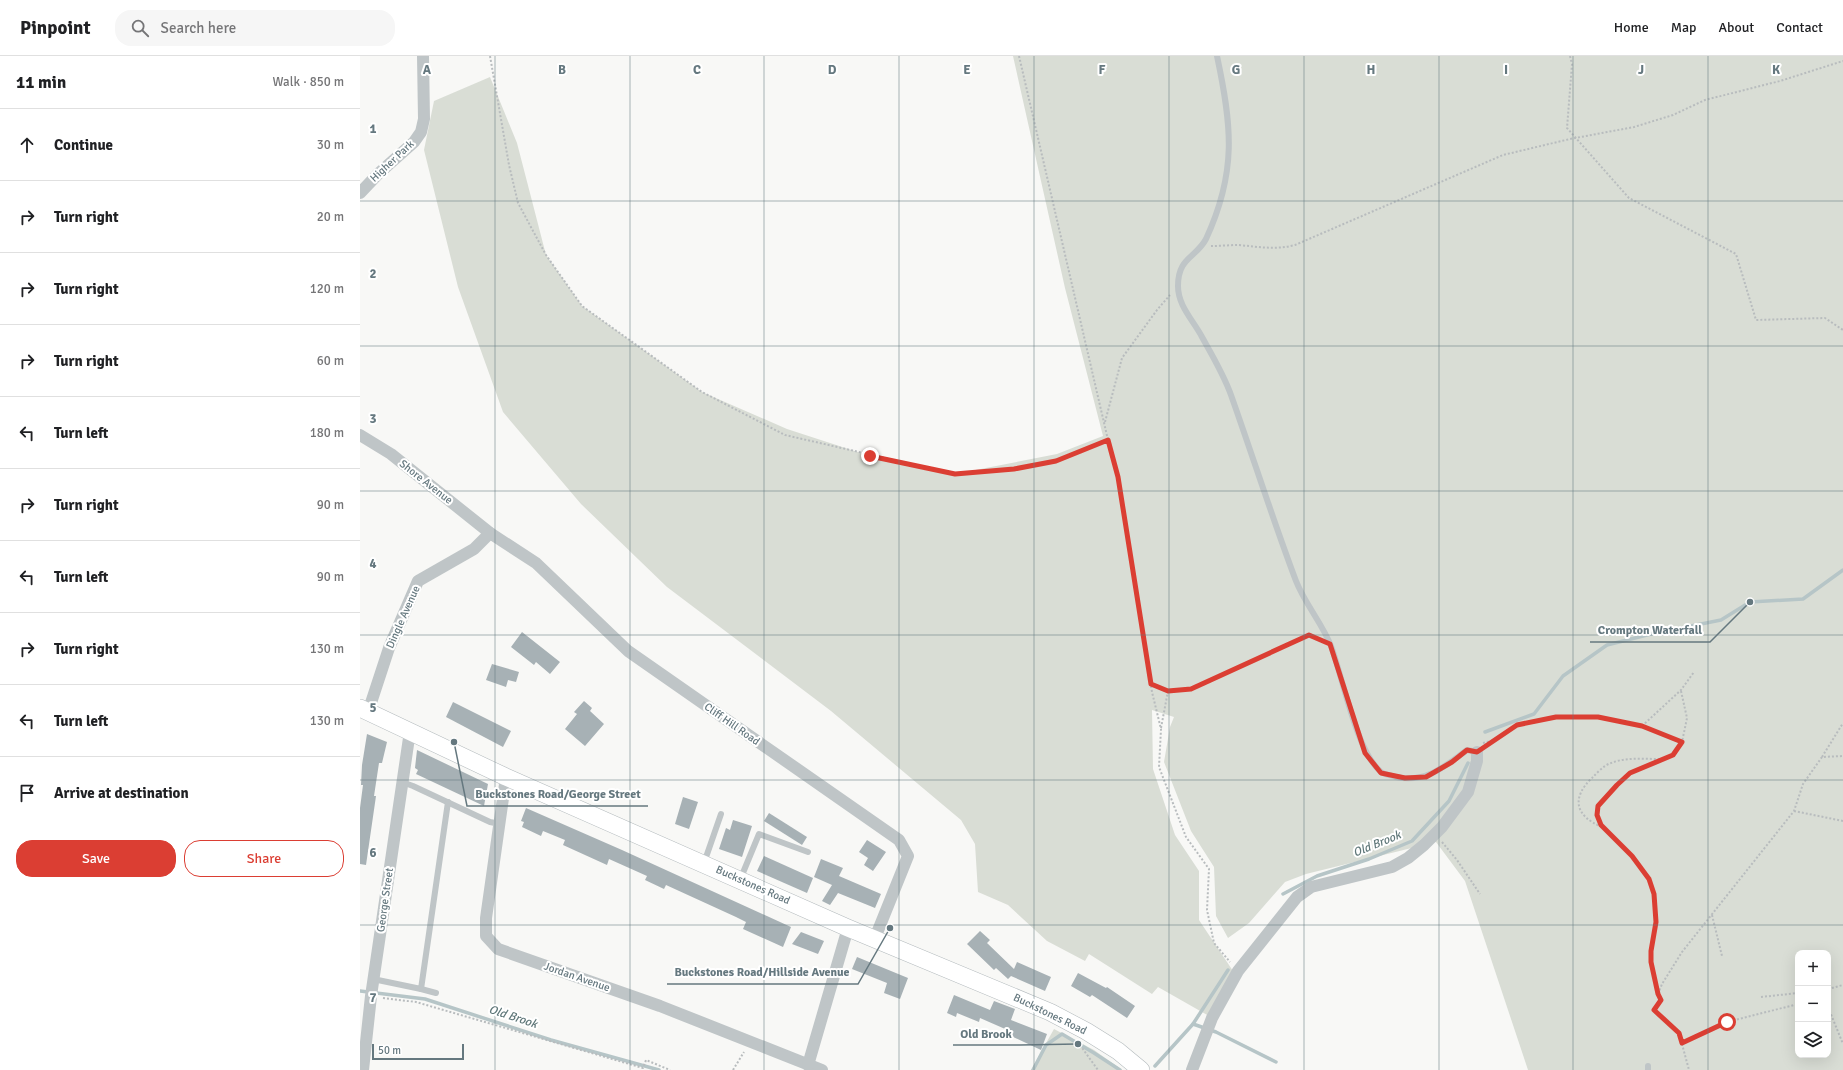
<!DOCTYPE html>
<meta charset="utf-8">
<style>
:root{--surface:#fff;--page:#f6f6f6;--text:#202124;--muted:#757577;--line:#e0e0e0;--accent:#db3e33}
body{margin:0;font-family:Signika,sans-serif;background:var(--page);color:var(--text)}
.controls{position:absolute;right:12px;bottom:12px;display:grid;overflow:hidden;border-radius:8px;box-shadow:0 4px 16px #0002}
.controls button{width:36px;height:36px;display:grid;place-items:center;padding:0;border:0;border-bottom:1px solid var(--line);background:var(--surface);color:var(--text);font:20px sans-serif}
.scale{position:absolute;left:12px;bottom:10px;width:92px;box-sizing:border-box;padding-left:4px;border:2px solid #65787f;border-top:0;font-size:11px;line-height:14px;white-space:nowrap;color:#65787f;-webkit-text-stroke:3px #fff;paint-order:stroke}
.stop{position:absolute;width:12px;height:12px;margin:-9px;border:3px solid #db3e33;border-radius:50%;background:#fff}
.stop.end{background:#db3e33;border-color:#fff;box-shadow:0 1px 4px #0008}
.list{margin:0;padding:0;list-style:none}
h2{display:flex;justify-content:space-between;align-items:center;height:52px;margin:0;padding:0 16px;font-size:17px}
h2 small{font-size:13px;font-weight:400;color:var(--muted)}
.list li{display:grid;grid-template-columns:26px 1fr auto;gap:12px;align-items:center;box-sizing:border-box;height:72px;padding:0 16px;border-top:1px solid var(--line)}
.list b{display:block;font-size:15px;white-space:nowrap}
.list em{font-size:13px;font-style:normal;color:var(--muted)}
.actions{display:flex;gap:8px;padding:12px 16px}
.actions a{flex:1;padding:9px 0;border:1px solid var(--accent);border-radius:16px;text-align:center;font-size:14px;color:var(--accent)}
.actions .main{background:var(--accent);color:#fff}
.icon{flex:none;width:22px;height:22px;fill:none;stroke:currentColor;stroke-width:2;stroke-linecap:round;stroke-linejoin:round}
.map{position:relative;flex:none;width:1483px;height:1014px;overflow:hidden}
header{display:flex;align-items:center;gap:24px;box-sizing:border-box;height:56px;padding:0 20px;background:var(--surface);border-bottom:1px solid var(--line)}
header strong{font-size:19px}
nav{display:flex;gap:22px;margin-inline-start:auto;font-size:14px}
.search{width:280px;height:36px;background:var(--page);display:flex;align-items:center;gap:10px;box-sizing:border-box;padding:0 14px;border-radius:16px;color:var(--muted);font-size:15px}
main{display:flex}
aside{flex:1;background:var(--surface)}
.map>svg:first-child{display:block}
</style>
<header>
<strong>Pinpoint</strong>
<div class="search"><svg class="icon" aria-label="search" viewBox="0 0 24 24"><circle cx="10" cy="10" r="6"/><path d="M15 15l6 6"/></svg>Search here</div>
<nav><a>Home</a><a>Map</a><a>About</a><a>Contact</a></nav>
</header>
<main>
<aside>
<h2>11 min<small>Walk · 850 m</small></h2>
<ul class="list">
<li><svg class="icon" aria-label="ahead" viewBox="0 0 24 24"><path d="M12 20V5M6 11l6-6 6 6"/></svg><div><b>Continue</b></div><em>30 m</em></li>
<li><svg class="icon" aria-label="right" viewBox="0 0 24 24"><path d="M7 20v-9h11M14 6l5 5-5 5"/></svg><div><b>Turn right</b></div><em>20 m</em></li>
<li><svg class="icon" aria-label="right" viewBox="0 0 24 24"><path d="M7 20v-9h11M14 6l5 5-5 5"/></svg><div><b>Turn right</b></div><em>120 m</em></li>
<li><svg class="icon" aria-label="right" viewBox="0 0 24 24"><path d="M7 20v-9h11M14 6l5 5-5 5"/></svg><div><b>Turn right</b></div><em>60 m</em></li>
<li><svg class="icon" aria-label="left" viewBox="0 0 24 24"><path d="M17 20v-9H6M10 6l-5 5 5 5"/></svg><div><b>Turn left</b></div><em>180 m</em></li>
<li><svg class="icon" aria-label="right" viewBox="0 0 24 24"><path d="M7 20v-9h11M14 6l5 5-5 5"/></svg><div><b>Turn right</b></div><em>90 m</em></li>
<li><svg class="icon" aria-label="left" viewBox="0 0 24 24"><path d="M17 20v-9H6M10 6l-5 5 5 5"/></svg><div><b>Turn left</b></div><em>90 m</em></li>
<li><svg class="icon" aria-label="right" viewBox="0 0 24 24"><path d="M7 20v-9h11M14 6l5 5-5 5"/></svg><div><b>Turn right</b></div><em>130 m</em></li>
<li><svg class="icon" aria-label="left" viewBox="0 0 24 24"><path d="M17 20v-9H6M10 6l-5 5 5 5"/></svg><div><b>Turn left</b></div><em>130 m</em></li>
<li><svg class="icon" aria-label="arrive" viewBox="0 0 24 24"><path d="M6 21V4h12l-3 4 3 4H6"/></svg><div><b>Arrive at destination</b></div></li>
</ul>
<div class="actions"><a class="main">Save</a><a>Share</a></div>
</aside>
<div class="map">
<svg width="1483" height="1014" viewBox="0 0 1483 1014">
<rect width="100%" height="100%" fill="#f8f8f6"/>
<g fill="#d9ddd5" fill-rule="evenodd">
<path d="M 653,0 L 1483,0 L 1483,1014 L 1168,1014 L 1105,825 L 1076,786 L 946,818 L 925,826 L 889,867 L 868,882 L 856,860 L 854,811 L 831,775 L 804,706 L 810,671 L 814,661 L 792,654 L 793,713 L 815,779 L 839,815 L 839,864 L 873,915 L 849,960 L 798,931 L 792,938 L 729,898 L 725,905 L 687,885 L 648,849 L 618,836 L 615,788 L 601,764 L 471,655 L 307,531 L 221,448 L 143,356 L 98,231 L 64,94 L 74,45 L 130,21 L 157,87 L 186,199 L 222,250 L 342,336 L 427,373 L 510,400 L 595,418 L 697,398 L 743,380 L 705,232 ZM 1438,897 L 1468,897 L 1468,999 L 1438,999 Z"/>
<polygon points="694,973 734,994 762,1014 671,1014"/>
</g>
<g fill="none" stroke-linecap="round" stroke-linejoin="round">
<g stroke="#b6c5c7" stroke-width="3.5">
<polyline points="1125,676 1174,658 1203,620 1247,589 1291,578 1361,564 1390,546 1443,543 1483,514"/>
<polyline points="923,838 957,820 1009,803 1052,785 1089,745 1108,707"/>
<polyline points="0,935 65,943 191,984 299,1014"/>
<polyline points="833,968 856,976 916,1006"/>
<polyline points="795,1010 833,968 868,914"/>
<polyline points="673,1014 686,989 702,978 734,997 760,1014"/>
</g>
</g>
<g fill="#a7b1b5">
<polygon points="162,576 200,606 190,618 176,606 174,609 151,591"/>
<polygon points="132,608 159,616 156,626 148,624 146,631 126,624"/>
<polygon points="224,645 232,652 230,655 244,668 225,690 205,673 217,658 214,656"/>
<polygon points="93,646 151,675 143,691 86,661"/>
<polygon points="7,678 27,686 22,707 19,707 14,740 16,740 6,809 0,808 0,752 3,729 1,729 2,709"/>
<polygon points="57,694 128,728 124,750 56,718 58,714 55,712"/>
<polygon points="323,741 338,746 329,773 315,768"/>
<polygon points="166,752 262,794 431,871 423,891 383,873 386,866 376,861 306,829 304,833 285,824 287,820 249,803 247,809 203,789 205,784 183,775 181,780 162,771 164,766 161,765"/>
<polygon points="409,757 447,781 442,789 404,765"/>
<polygon points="373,764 392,770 382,801 359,793 366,772 370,774"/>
<polygon points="507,784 526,796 513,815 504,809 508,802 499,796"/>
<polygon points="404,800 453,822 447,837 397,815"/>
<polygon points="461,803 483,812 479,820 521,838 515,852 478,837 470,849 462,845 472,829 454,821"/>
<polygon points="620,875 630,884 627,887 654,913 657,906 691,921 685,935 651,920 648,923 636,912 634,914 607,888"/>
<polygon points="441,876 464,885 458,898 432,888"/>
<polygon points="497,901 548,922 540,943 524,937 527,927 492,913"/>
<polygon points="718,917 746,932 747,931 775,950 767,962 732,939 730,941 711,930"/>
<polygon points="594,939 630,954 634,945 655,953 651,964 687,978 681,994 651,980 652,976 620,962 619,966 597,957 596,961 587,957"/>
</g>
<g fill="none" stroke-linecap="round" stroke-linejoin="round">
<defs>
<polyline id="secondary" points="0,652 146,721 488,872 690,956 726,975 758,995 781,1014"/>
</defs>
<use href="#secondary" stroke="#b2b9bc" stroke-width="18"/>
<g stroke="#b8bcbe" stroke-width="2" stroke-dasharray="2 2" stroke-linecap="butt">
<polyline points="130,0 149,109 158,147 186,199 222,250 342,336 425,379 595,418 654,413 696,405 748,384"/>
<polyline points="659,0 748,384 758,421 792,636 801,673 799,711 826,781 849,813 847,854 854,887 870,906"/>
<polyline points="1210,0 1212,8 1207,72 1269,142 1376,198 1396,264 1465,262 1483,274"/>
<path d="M 851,190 C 860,190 870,189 879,189 C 899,191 916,194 935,189 L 1143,99 L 1210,83 L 1274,71 L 1313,59 L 1345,44 L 1420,25 L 1483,5"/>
<polyline points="745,366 762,302 797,254 810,239"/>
<polyline points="791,628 808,635"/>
<polyline points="1321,635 1327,662 1322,686"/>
<polyline points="1282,670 1321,634 1334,616"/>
<polyline points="801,672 808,635 831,633 949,579 957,582"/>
<polyline points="1123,687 1134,684"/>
<polyline points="1126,689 1157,669 1196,661 1238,661 1282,670 1322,686 1313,699 1270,717 1257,729 1239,750 1237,759 1241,769 1272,800 1289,823 1294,838 1296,866 1291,895 1291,906 1298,938 1301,944 1294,954 1319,977 1329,1014"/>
<polyline points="1462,701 1483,667"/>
<polyline points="1434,755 1483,765"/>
<path d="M 1242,771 C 1215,760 1211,742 1232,722 C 1237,717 1244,709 1251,707 C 1266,701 1284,703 1300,703"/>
<polyline points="1082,786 1097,804 1120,838"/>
<polyline points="1352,859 1362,900"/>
<polyline points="1468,933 1483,929"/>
<polyline points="1298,938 1302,928 1322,896 1434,755 1443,728 1462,701 1483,700"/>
<polyline points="1401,941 1438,937"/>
<polyline points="23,942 56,946 283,1012 286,1004 310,1014"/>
<polyline points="1468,951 1483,988"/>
<polyline points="1322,987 1367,966 1438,948"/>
<polyline points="720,989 738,1014"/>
<polyline points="373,1014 384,996"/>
</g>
<g stroke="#bfc5c7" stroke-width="6">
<path d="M 857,0 C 872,70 877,116 846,183 C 836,202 818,201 818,230 C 818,250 833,264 842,281 C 852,299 864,319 871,339 C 893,401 913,464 936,525 C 945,548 962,567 971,590 C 983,622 996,694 1020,715 C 1024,719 1031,719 1036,721 C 1066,727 1084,711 1107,694 L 1117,696"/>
<polyline points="42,726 53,730 130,766 140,768"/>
<polyline points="344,807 361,758"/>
<polyline points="380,824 399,778 448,796"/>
<polyline points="13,923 61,933 88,746"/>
<polyline points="61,933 76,937"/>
<polyline points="1288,1014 1288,1010"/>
</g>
<g stroke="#bfc5c7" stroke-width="12">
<polyline points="0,137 18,118 54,86 61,76 64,63 63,0"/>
<polyline points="0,379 31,398 130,477 176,507 268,595 539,784 548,800 515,882"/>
<polyline points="8,656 29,592 58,525 114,493 130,477"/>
<polyline points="146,721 126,862 126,880 138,893 300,950 462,1014"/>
<polyline points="448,1009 488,872"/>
<polyline points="3,1014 11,940 50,675"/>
<polyline points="832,1014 852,962 878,915 937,841 951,831 1032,811 1048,802 1064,789 1082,771 1108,736 1117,705 1117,696"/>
</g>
<use href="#secondary" stroke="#fff" stroke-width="17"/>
</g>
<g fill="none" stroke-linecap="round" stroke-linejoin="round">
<polyline stroke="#db3e33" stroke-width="5" points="510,400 595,418 654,413 696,405 748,384 758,421 791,628 808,635 831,633 949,579 970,588 1005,697 1021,717 1045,722 1066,721 1092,706 1107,694 1117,696 1157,669 1196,661 1238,661 1282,670 1322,686 1313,699 1270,717 1257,729 1238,750 1237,759 1241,769 1272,800 1289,823 1294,838 1296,866 1291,895 1291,906 1298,938 1301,944 1294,954 1319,977 1322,987 1367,966"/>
</g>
<path fill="none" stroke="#65787f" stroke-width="1" stroke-opacity="0.55" d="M 135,0 L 135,1014M 270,0 L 270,1014M 404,0 L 404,1014M 539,0 L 539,1014M 674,0 L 674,1014M 809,0 L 809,1014M 944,0 L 944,1014M 1079,0 L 1079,1014M 1213,0 L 1213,1014M 1348,0 L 1348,1014M 0,145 L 1483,145M 0,290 L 1483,290M 0,435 L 1483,435M 0,579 L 1483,579M 0,724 L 1483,724M 0,869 L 1483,869"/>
<g text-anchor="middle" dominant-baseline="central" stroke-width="4" stroke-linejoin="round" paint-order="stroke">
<g font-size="11" fill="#65787f" stroke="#fff">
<text transform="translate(32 105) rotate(-43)">Higher Park</text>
<text transform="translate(66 426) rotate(38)">Shore Avenue</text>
<text transform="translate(43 561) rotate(-66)">Dingle Avenue</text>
<text transform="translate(372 668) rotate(35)">Cliff Hill Road</text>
<text transform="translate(393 829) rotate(24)">Buckstones Road</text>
<text transform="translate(25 844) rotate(-82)">George Street</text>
<text transform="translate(217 921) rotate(19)">Jordan Avenue</text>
<text transform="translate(690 958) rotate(26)">Buckstones Road</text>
</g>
<g font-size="12" font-style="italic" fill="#5f7779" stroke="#fff">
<text transform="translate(1017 788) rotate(-22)">Old Brook</text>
<text transform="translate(153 961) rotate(18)">Old Brook</text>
</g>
</g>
<g font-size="13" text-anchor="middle" font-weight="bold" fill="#65787f" stroke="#fff" stroke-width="4" stroke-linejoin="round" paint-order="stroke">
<text x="67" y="18">A</text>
<text x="202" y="18">B</text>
<text x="337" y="18">C</text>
<text x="472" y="18">D</text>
<text x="607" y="18">E</text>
<text x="742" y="18">F</text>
<text x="876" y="18">G</text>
<text x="1011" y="18">H</text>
<text x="1146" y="18">I</text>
<text x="1281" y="18">J</text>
<text x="1416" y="18">K</text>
<text x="13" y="77">1</text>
<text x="13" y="222">2</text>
<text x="13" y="367">3</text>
<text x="13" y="512">4</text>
<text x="13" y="656">5</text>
<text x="13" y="801">6</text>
<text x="13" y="946">7</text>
</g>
<path fill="none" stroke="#65787f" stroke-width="1.5" d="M1390 546L1350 586H1230M94 686L107 750H288M530 872L498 928H307M718 988L660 989H593"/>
<g fill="#65787f" stroke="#fff" stroke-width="1.5">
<circle cx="1390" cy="546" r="4"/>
<circle cx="94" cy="686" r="4"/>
<circle cx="530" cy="872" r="4"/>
<circle cx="718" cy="988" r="4"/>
</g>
<g font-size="12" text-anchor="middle" font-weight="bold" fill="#65787f" stroke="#fff" stroke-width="4" stroke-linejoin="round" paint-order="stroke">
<text x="1290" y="578">Crompton Waterfall</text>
<text x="198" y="742">Buckstones Road/George Street</text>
<text x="402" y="920">Buckstones Road/Hillside Avenue</text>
<text x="626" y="982">Old Brook</text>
</g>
</svg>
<div class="controls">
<button>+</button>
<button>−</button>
<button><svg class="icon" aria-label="layers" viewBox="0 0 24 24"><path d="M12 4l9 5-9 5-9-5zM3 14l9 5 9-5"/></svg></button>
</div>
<div class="scale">50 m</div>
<div class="stop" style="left:1367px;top:966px"></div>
<div class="stop end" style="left:510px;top:400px"></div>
</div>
</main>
